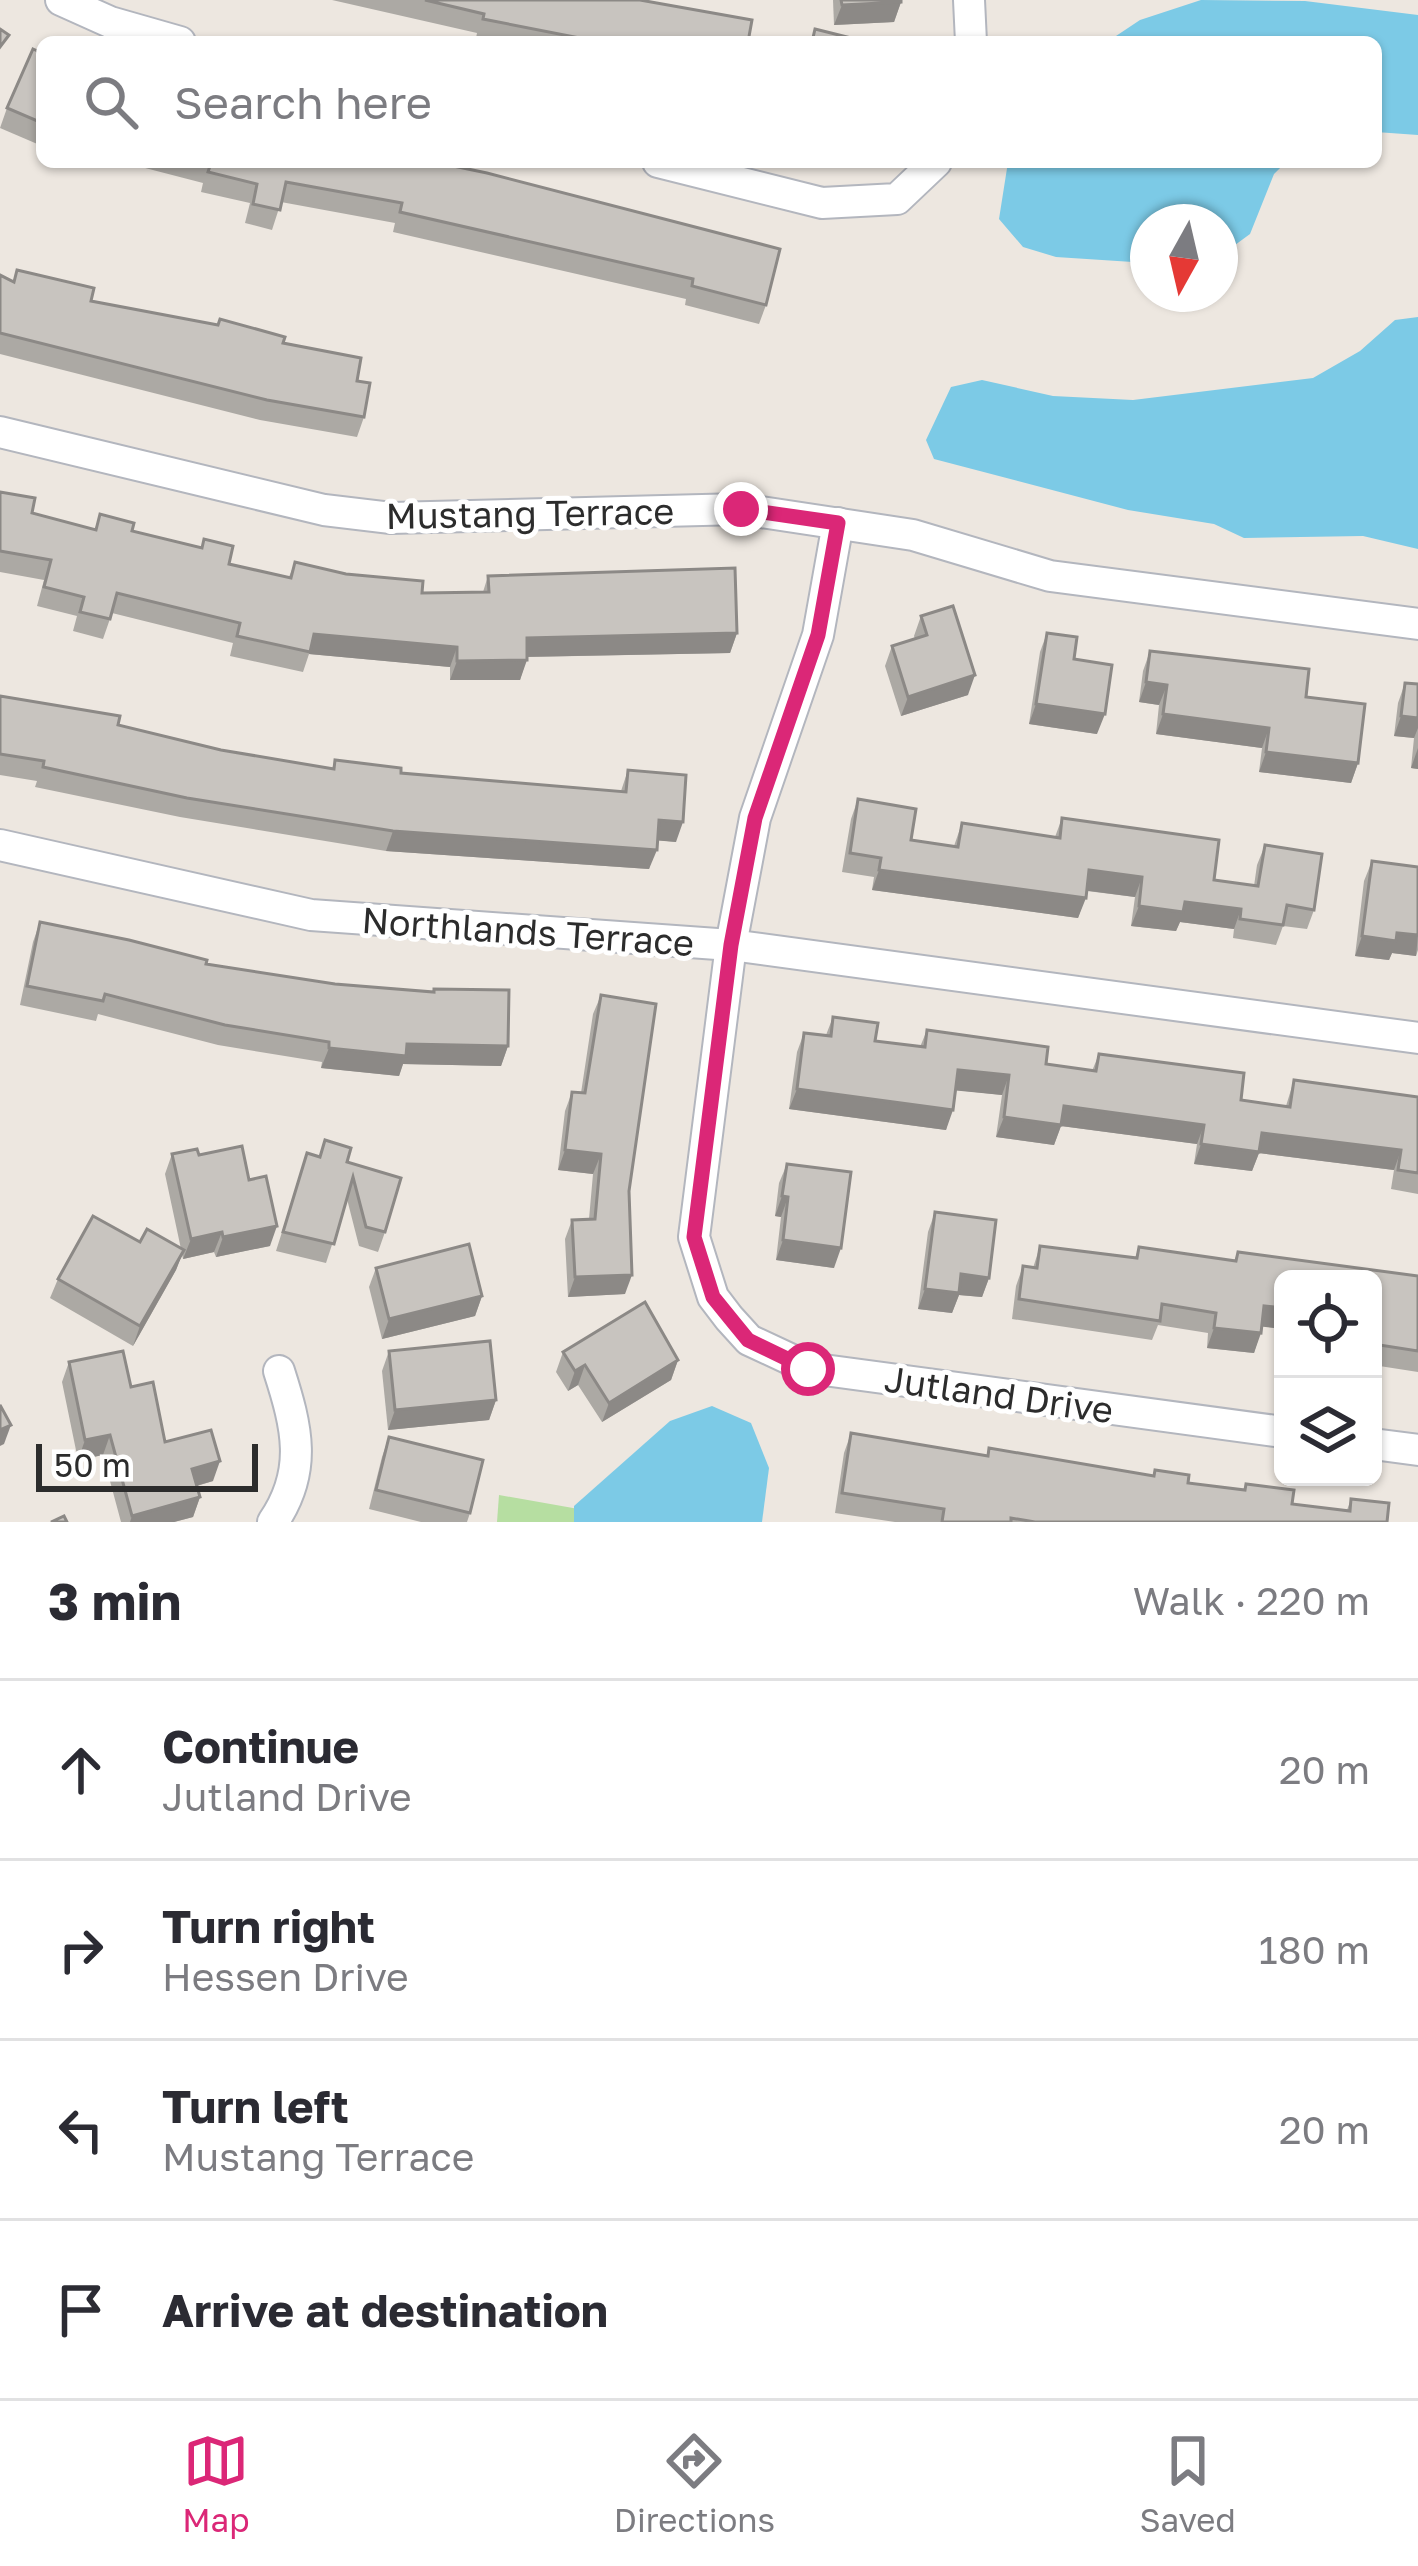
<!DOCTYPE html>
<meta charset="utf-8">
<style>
:root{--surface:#fff;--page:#f7f7f7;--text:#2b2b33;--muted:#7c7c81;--line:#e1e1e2;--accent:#db2777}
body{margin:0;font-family:"Golos Text",sans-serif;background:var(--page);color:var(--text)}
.controls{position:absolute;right:36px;bottom:36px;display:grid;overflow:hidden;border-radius:18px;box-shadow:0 3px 9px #0004}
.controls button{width:108px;height:108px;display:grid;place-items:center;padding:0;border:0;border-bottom:3px solid var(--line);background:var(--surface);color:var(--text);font:60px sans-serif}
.compass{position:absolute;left:1130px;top:204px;width:108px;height:108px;border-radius:50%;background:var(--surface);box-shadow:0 3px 9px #0004;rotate:188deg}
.scale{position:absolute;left:36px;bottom:30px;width:222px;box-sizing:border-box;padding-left:12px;border:6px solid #2c2c2c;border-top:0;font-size:33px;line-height:42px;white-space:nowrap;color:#2c2c2c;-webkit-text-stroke:9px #fff;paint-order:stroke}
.stop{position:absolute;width:36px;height:36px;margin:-27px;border:9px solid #db2777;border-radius:50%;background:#fff}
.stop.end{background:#db2777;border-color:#fff;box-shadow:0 3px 12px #0008}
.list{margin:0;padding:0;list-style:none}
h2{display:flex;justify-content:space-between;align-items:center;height:156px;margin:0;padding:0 48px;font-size:51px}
h2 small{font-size:39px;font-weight:400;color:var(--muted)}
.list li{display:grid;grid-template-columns:78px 1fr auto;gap:36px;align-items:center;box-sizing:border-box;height:180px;padding:0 48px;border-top:3px solid var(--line)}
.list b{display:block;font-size:45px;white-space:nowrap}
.list p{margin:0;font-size:39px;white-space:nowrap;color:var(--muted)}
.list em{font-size:39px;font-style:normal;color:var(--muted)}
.icon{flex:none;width:66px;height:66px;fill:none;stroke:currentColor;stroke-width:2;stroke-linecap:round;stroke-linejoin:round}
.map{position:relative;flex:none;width:1418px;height:1522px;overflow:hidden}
.search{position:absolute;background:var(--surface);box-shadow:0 3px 9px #0004;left:36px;right:36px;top:36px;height:132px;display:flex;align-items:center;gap:30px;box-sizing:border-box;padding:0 42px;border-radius:18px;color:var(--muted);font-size:45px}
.sheet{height:876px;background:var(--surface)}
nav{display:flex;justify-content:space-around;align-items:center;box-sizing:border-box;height:168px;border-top:3px solid var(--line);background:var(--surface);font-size:33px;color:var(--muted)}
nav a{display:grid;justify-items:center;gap:6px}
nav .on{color:var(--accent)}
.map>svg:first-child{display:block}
</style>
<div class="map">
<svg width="1418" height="1522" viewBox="0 0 1418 1522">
<rect width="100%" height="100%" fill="#ede7e0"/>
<polygon fill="#b6dea1" points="499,1495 652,1522 497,1522"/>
<g fill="#7ccae6">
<polygon points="1201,0 1305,1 1418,15 1418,135 1376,132 1376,42 1107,42 1140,20"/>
<polygon points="1008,162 1286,162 1274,174 1250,234 1220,256 1220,222 1148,222 1148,263 1056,257 1023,247 999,219"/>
<polygon points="1418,317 1418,549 1363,536 1244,538 1214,524 1128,510 934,459 926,440 951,387 982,380 1053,396 1133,400 1313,378 1360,351 1395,320"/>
<polygon points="712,1406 751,1423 769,1468 762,1522 574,1522 574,1506 670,1421"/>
</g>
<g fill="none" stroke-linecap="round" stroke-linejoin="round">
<defs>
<g id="minor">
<polyline points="61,0 110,22 180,42"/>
<polyline points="969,0 971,42"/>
<polyline points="658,162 822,203 897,199 936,162"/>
<polyline points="0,432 324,510 391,518 741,509 913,535 1050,576 1418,624"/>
<polyline points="838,523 818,635 755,818 731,945 694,1237 713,1297 729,1318 749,1340 809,1368 1283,1432"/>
<polyline points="0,845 311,915 731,945 1418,1038"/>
<polyline points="1373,1444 1418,1450"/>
<path d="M 273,1522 C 308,1471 297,1427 279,1371"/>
</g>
</defs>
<use href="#minor" stroke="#b3b6be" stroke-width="34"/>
<use href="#minor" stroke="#fff" stroke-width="30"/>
</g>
<g fill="#aca9a4">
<polygon points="332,0 640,0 748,42 494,42 476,38 477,33"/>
<polygon points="833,0 901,0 901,2 894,22 834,25"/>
<polygon points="42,53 42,146 0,128 7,108"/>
<polygon points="122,162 434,162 766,305 759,324 685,305 686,299 393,232 395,223 281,202 272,230 245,223 250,203 201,192 203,183"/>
<polygon points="17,270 91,301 283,343 357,381 364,417 357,437 260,420 0,354 0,275 13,282"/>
<polygon points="0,492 32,513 95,529 100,514 132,531 229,564 289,577 295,562 422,593 483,592 488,576 737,633 730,653 527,657 520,680 450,680 450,667 309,654 303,672 230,656 233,643 112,613 103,639 73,631 77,616 37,606 44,580 0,572"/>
<polygon points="921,616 968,695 901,716 885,666 892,646 915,639 914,636"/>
<polygon points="1047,633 1074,659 1097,734 1029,724 1040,652"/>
<polygon points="1150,651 1306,697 1358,763 1351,783 1259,772 1262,748 1156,734 1159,705 1139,702 1143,671"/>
<polygon points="1405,683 1418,684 1418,769 1411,768 1414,738 1394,736 1398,703"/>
<polygon points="0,696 221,750 332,769 335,760 401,773 621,791 628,770 676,842 657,840 649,869 386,851 180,817 35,787 37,781 0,775"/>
<polygon points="858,799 911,840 954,846 962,823 1055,837 1062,818 1214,880 1254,886 1257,865 1265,845 1314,910 1307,929 1283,926 1276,945 1233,938 1234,929 1180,922 1176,931 1131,926 1135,897 1087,891 1078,918 872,890 874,877 842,872 851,819"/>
<polygon points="1372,861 1418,867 1418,950 1416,956 1392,953 1389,960 1355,956 1364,881"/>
<polygon points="40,922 206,964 335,984 433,992 434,989 508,1046 501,1066 403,1064 399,1076 321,1068 322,1062 218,1045 98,1014 96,1021 20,1005 33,942"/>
<polygon points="601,995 629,1191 625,1294 568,1297 565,1239 572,1220 589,1219 593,1174 558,1170 565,1111 572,1092 581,1093 593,1014"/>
<polygon points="833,1017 875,1041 920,1047 927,1030 1046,1064 1092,1071 1099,1054 1241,1100 1286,1106 1294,1080 1418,1097 1418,1194 1391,1189 1394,1170 1259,1153 1252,1171 1194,1164 1197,1144 1061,1126 1054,1145 996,1137 1002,1095 956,1090 946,1130 789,1109 797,1052 804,1033 826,1035"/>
<polygon points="307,1153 347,1162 385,1232 378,1252 359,1246 347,1199 326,1263 276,1251"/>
<polygon points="172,1154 199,1155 249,1180 270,1246 216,1257 214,1252 183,1259 182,1254 176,1270 133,1346 50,1298 58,1279 140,1242 181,1249 165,1174"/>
<polygon points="787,1164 834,1268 776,1260 781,1217 775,1216 779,1183"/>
<polygon points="935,1212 989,1278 982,1297 959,1295 952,1313 918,1309 928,1232"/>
<polygon points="1040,1246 1135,1258 1139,1247 1234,1261 1238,1252 1418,1276 1418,1372 1373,1365 1373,1279 1283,1329 1262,1326 1254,1353 1207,1348 1208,1333 1158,1325 1152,1340 1012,1319 1016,1286 1023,1266 1033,1268"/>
<polygon points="376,1268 482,1296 475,1316 382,1339 369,1287"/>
<polygon points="389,1351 496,1400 489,1420 388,1430 382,1371"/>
<polygon points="563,1352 678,1360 671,1380 602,1422 578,1385 568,1391 556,1372"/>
<polygon points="69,1362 131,1387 165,1442 213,1481 197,1486 200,1497 193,1517 174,1522 121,1522 103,1455 78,1460 62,1382"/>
<polygon points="851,1433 987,1456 989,1448 1153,1476 1155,1470 1188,1483 1244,1490 1246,1484 1292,1504 1347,1510 1351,1499 1387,1522 895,1522 835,1513 844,1453"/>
<polygon points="389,1437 470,1513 467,1522 421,1522 369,1509 382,1457"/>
</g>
<g fill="#8c8986">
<polygon points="901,2 894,22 834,25 842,5"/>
<polygon points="737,633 730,653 519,657 527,638"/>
<polygon points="314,634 457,647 450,667 309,654"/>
<polygon points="527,660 520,680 450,680 457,661"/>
<polygon points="975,675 968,695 901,716 908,697"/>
<polygon points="1146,682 1167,685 1159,705 1139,702"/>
<polygon points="1036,704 1105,714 1097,734 1029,724"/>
<polygon points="1163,714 1269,728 1262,748 1156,734"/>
<polygon points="1401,716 1418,718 1418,728 1414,738 1394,736"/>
<polygon points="1418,748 1418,769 1411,768"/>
<polygon points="1266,752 1358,763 1351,783 1259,772"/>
<polygon points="659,820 683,822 676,842 652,840"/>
<polygon points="393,831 657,850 649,869 386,851"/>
<polygon points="879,870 1086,898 1078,918 872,890"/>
<polygon points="1089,870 1142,877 1135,897 1082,890"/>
<polygon points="1185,902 1241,909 1234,929 1180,922 1176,931 1131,926 1139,906"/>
<polygon points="1397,933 1418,935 1416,956 1392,953 1389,960 1355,956 1362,936"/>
<polygon points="407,1044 508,1046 501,1066 403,1064 399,1076 321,1068 329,1048"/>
<polygon points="958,1070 1009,1075 1002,1095 951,1090"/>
<polygon points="797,1089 953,1110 946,1130 789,1109"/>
<polygon points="1064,1106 1204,1125 1197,1144 1061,1126 1054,1145 996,1137 1004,1117"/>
<polygon points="1262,1133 1401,1150 1394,1170 1259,1153 1252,1171 1194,1164 1201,1144"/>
<polygon points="565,1150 601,1154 593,1174 558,1170"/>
<polygon points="782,1196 788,1197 781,1217 775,1216"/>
<polygon points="277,1226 270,1246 216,1257 223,1237"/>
<polygon points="222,1232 214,1252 183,1259 191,1239"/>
<polygon points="783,1240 841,1248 834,1268 776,1260"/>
<polygon points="184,1250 176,1270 133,1346 140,1326"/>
<polygon points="961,1274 989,1278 982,1297 959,1295 952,1313 918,1309 925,1289"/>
<polygon points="632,1275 625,1294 568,1297 575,1277"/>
<polygon points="482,1296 475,1316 382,1339 389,1319"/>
<polygon points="1264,1306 1283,1308 1283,1329 1257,1326"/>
<polygon points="1214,1328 1261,1333 1254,1353 1207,1348"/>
<polygon points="678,1360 671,1380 602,1422 609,1403"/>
<polygon points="585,1365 578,1385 568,1391 575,1371"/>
<polygon points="496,1400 489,1420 388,1430 395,1410"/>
<polygon points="11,1425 4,1444 0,1446 0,1430"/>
<polygon points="110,1435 103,1455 78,1460 85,1440"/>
<polygon points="220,1461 213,1481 185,1489 192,1469"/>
<polygon points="200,1497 193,1517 174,1522 130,1522 132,1516"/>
</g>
<g fill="#c8c4bf" stroke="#8c8986" stroke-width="3">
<polygon points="425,0 640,0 752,20 748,42 600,42 483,19 484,14"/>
<polygon points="841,0 901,0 901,2 842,5"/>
<polygon points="0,29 9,35 0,47"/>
<polygon points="815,29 867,42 812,42"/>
<polygon points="33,49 42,53 42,123 7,108"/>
<polygon points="205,162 434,162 487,173 780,249 766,305 692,286 693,279 400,212 402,203 286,182 280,210 253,204 257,184 208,172 211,163"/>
<polygon points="17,270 94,288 91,301 218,325 220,319 285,337 283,343 361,358 357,381 370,383 364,417 267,400 0,333 0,275 14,282"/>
<polygon points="0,492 35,498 32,513 96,530 100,514 134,523 132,531 202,548 204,539 233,546 229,564 291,578 295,562 346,574 423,581 422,593 489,592 488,576 735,568 737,633 527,638 527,660 457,661 457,647 314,634 310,652 237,636 240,623 117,593 110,619 80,612 84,597 44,587 51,560 0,551"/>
<polygon points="953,606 975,675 908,697 892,646 927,635 921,616"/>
<polygon points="1047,633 1077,637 1074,659 1112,665 1105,714 1036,704"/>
<polygon points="1150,651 1309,669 1306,697 1365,704 1358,763 1266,752 1269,728 1163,714 1167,685 1146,682"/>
<polygon points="1405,683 1418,684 1418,718 1401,716"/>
<polygon points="0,696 120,716 118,725 221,750 334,769 335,760 401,768 401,773 626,792 628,770 686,775 683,822 659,820 657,850 393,831 187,798 43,767 44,761 0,754"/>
<polygon points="858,799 916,809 911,840 958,847 962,823 1060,838 1062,818 1219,840 1214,880 1258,886 1265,845 1322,854 1314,910 1287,905 1283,925 1240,919 1241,909 1185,902 1183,912 1139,906 1142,877 1089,870 1086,898 879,870 881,858 850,853"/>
<polygon points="1372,861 1418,867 1418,935 1397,933 1396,941 1362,936"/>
<polygon points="40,922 129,940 207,960 206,964 335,984 434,992 434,989 509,990 508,1046 407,1044 406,1056 329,1048 329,1042 225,1025 105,994 103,1001 27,986"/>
<polygon points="601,995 656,1004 629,1191 632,1275 575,1277 572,1220 595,1219 601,1154 565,1150 572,1092 585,1093"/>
<polygon points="833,1017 878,1023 875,1041 925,1047 927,1030 1048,1047 1046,1064 1096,1071 1099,1054 1244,1073 1241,1100 1290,1107 1294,1080 1418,1097 1418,1173 1398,1170 1401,1150 1262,1133 1259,1152 1201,1144 1204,1125 1064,1106 1061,1125 1004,1117 1009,1075 958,1070 953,1110 797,1089 804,1033 831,1036"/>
<polygon points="325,1140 351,1148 347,1162 401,1178 385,1232 366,1227 353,1177 334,1244 283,1232 307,1153 320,1157"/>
<polygon points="242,1146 249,1180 266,1176 277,1226 223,1237 222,1232 191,1239 172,1154 197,1149 199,1155"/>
<polygon points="787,1164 851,1172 841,1248 783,1240 788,1197 782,1196"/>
<polygon points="935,1212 996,1220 989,1278 961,1274 959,1293 925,1289"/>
<polygon points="93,1216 140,1242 147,1229 184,1250 140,1326 58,1279"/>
<polygon points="469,1244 482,1296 389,1319 376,1268"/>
<polygon points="1040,1246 1137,1258 1139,1247 1236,1261 1238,1252 1418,1276 1418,1351 1373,1344 1373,1279 1283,1279 1283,1308 1264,1306 1261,1333 1214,1328 1216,1313 1162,1304 1160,1321 1019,1299 1023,1266 1037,1268"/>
<polygon points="645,1302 678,1360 609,1403 585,1365 575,1371 563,1352"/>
<polygon points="490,1341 496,1400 395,1410 389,1351"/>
<polygon points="123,1351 131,1387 153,1382 165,1442 211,1430 220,1461 192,1469 200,1497 132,1516 110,1435 85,1440 69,1362"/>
<polygon points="0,1405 11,1425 0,1430"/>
<polygon points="851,1433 988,1456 989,1448 1154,1476 1155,1470 1189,1475 1188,1483 1245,1490 1246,1484 1294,1490 1292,1504 1350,1511 1351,1499 1389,1503 1387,1522 1035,1522 1011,1518 1011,1522 942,1522 944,1509 842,1493"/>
<polygon points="389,1437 483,1460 470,1513 376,1490"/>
<polygon points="64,1516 67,1522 51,1522"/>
</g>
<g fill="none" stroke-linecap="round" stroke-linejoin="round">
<polyline stroke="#db2777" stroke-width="15" points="741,509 838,523 818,635 755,818 731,945 694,1237 713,1297 730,1318 748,1340 808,1369"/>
</g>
<g text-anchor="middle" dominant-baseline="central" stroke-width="10" stroke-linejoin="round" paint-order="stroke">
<g font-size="36" fill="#2c2c2c" stroke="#fff">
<text transform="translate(530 513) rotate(-1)">Mustang Terrace</text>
<text transform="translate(528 931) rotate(4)">Northlands Terrace</text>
<text transform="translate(999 1394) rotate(8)">Jutland Drive</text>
</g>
</g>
</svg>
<div class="controls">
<button><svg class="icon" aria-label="locate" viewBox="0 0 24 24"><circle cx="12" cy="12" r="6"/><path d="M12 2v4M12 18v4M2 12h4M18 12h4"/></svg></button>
<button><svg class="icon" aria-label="layers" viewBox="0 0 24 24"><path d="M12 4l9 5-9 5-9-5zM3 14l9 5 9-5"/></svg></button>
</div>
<svg class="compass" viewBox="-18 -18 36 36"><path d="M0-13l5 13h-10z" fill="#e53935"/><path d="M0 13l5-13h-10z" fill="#7c7c81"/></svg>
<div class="scale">50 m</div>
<div class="stop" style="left:808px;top:1369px"></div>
<div class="stop end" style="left:741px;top:509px"></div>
<div class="search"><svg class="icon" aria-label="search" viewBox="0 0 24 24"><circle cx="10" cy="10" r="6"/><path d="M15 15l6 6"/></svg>Search here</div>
</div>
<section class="sheet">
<h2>3 min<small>Walk · 220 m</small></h2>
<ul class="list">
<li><svg class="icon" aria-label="ahead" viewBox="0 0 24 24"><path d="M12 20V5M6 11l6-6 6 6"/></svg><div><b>Continue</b><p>Jutland Drive</p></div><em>20 m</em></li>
<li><svg class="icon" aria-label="right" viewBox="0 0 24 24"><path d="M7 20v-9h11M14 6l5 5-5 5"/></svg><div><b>Turn right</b><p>Hessen Drive</p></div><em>180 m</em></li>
<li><svg class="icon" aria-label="left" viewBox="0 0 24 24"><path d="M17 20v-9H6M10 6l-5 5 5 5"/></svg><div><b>Turn left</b><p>Mustang Terrace</p></div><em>20 m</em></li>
<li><svg class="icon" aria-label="arrive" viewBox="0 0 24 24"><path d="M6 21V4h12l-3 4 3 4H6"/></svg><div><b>Arrive at destination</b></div></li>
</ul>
</section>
<nav>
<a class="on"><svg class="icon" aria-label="map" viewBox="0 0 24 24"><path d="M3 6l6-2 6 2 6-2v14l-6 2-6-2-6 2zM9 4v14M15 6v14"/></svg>Map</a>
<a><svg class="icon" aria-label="directions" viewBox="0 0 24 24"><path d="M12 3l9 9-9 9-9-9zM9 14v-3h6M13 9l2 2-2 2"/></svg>Directions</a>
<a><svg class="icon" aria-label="saved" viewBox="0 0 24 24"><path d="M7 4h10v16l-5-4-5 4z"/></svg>Saved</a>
</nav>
